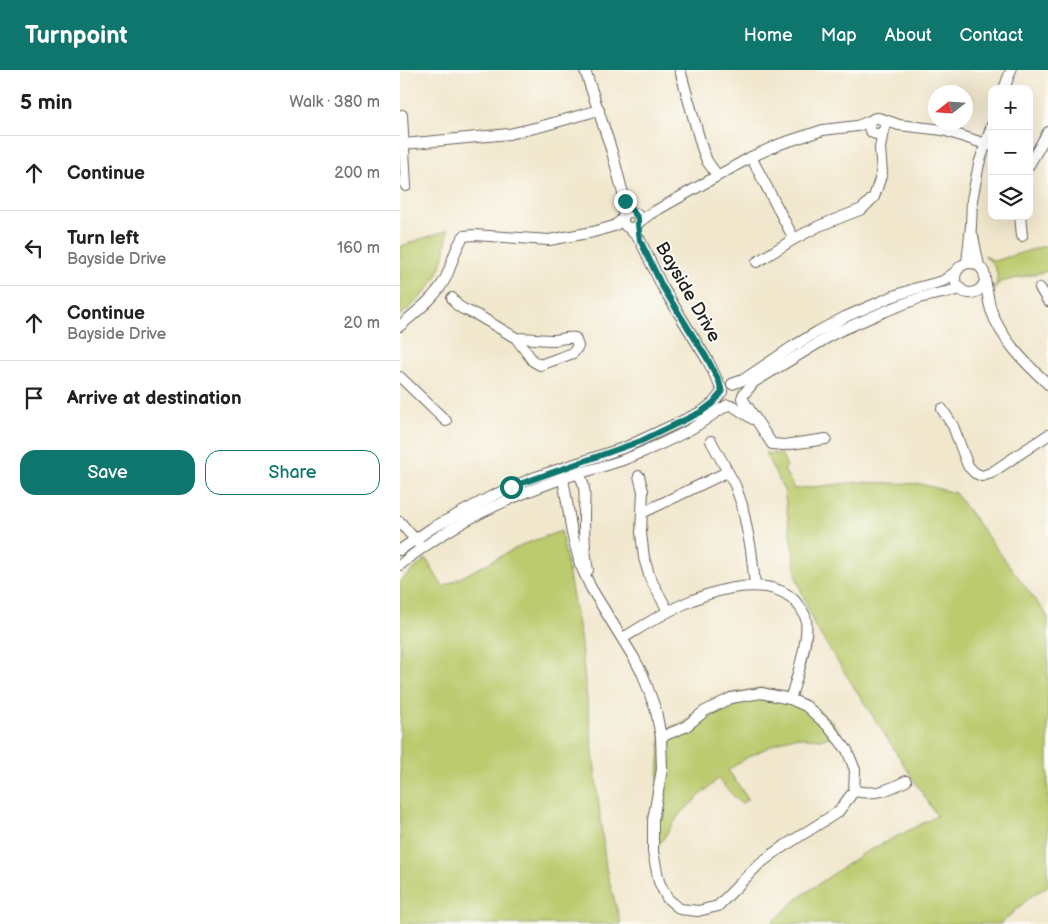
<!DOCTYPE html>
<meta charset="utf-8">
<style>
:root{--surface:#fff;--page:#f2f2f2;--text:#202124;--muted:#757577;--line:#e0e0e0;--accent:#0f766e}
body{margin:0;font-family:"Balsamiq Sans",sans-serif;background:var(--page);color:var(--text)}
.controls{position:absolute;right:15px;top:15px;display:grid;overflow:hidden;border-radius:10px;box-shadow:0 5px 20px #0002}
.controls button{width:45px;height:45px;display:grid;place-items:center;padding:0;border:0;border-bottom:1px solid var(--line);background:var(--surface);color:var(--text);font:25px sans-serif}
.compass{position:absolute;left:528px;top:15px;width:45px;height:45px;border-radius:50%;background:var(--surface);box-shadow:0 5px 20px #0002;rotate:253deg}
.stop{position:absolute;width:15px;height:15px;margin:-11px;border:4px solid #0f766e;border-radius:50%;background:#fff}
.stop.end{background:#0f766e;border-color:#fff;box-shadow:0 1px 5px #0008}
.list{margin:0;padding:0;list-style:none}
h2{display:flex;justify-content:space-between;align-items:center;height:65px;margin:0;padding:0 20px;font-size:21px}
h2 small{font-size:16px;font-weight:400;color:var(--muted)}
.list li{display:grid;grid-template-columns:32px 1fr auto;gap:15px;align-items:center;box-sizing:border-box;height:75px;padding:0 20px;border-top:1px solid var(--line)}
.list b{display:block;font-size:19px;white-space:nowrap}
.list p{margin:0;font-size:16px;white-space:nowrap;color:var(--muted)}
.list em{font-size:16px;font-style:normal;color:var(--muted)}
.actions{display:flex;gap:10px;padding:15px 20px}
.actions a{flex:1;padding:11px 0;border:1px solid var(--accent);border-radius:15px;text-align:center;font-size:18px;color:var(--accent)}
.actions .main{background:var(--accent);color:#fff}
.icon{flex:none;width:28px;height:28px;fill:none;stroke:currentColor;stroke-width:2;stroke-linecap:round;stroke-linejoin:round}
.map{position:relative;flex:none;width:648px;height:854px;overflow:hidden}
header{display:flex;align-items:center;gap:30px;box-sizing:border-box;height:70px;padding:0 25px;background:var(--accent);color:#fff}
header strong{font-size:24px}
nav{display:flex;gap:28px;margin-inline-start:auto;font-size:18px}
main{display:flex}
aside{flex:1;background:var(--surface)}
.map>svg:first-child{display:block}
</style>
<header>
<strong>Turnpoint</strong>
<nav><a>Home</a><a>Map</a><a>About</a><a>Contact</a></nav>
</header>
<main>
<aside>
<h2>5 min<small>Walk · 380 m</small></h2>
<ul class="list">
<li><svg class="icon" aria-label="ahead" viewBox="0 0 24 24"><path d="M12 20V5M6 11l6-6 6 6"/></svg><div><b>Continue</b></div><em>200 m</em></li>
<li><svg class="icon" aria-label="left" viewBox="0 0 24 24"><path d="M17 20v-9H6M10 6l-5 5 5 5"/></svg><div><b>Turn left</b><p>Bayside Drive</p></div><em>160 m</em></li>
<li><svg class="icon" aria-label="ahead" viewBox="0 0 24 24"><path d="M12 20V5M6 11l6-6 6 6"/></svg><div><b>Continue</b><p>Bayside Drive</p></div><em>20 m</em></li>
<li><svg class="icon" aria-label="arrive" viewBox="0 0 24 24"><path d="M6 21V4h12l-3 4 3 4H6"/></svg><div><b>Arrive at destination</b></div></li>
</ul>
<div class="actions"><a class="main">Save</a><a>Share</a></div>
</aside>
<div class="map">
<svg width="648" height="854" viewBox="0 0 648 854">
<rect width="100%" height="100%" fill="#fdfcf7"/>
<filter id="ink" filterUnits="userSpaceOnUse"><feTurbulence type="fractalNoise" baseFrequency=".02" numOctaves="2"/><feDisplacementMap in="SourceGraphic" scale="10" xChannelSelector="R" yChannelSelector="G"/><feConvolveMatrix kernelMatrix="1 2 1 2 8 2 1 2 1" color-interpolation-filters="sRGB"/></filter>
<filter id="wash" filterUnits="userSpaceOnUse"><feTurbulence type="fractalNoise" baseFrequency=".0096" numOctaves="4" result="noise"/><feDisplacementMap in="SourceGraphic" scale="20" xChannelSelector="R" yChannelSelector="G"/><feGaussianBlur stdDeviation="1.12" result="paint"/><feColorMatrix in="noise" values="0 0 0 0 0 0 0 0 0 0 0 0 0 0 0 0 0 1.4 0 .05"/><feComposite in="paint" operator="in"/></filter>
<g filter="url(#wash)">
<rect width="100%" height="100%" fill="#f1e7cd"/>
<g fill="#bbcb6e" stroke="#6c7445">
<path d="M 48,160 C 46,173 45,187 40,199 C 32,218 16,233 0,246 L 0,177 L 9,173 Z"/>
<path d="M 648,175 L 648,201 L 600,212 L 594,220 C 601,203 596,197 584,185 L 594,191 Z"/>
<polygon points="365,383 382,384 387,397 384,399 394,419 458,412 521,414 555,423 648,547 648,816 633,825 600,854 371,854 397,829 462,784 537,746 414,555 397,509 384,420"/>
<polygon points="161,461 180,566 206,799 221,854 0,854 0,511 26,489 43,517 124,474"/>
<polygon points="362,618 391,623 408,633 431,650 441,664 422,669 394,667 379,672 348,687 328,700 348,729 341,734 318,709 279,745 259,775 254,779 261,660 283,653 330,624"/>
</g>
</g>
<g filter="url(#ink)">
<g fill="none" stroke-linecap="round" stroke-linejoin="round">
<defs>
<g id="minor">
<polyline points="185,0 212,82 225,131 223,147"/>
<polyline points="280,0 302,78 307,91 317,105"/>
<polyline points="604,19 611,0"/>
<polyline points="2,45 6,116"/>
<circle cx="477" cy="56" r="8"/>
<polyline points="482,49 499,55 543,60 592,76"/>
<polyline points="4,74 109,64 139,57 199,40"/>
<polyline points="351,87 394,169"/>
<polyline points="629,95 648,62"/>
<circle cx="231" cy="150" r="8"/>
<polyline points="620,146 622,166"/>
<polyline points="238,153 250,144 351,87 380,74 423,60 457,56 470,51"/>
<polyline points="229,158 240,170 262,216 308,291 322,320"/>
<polyline points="573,166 579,196"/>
<polyline points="357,192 394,169 419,156 462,139 474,127 482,103 480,78 483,61"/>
<polyline points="567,193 571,156 572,130 579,94 592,55"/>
<circle cx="570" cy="208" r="15"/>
<path d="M 585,209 C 587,219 588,230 591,240 C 601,269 626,294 648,314"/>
<polyline points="640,218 648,231"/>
<path d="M 52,228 L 57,235 L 63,239 L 79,246 L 116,268 L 133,291 L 140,295 L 173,283 L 178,276 L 175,268 C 167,267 162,269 154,270 C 142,270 129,268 116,268"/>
<path d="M 0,256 C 17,241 38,226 47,205 C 53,191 55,177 64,166 L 74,165 L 149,170 L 193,162 L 214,156 L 223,149"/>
<polyline points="0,307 46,351"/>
<polyline points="332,314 343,310 392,277 417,262 445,247 491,227 517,218 543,211 558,200"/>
<polyline points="343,325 354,312 435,263 483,242 522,227 561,219"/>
<polyline points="342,328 372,374 384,375 426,369"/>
<polyline points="333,336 353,349"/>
<polyline points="542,339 553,356 568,396 575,403 582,406 591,403 648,365"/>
<polyline points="311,371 335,415 342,435 351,479 355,515"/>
<polyline points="160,399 163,408 172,463 180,494 191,518 234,588 243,605 256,641 261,667 262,699 253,750 253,782 259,812 267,828 280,839 298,841 318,836 358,795 378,780 438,742 454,721 455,700 447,680 427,655 406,636 390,629 361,623 331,628 305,641 285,657 261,667"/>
<path d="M 176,400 C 178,405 182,408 183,413 C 186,423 184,434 184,445 C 184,463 184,482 188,500"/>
<polyline points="239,406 243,421 241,463 244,488 250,508 268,541"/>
<polyline points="242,443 327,402"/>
<polyline points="0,452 18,473"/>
<polyline points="0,480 32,458 94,425 133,408 226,377 301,342 313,333 322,322"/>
<path d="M 0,495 C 47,456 104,429 161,409 C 187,400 213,395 238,384 C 257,376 278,367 296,356 C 307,349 317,341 328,335"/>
<path d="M 223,568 C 246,554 268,540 293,530 C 321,518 367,507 392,528 C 398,534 405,542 406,550 C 409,571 397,608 390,629"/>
<path d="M 454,721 C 477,725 486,721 506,711"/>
</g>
</defs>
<use href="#minor" stroke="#67635a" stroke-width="12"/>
<use href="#minor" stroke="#fff" stroke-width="10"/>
</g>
</g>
<g fill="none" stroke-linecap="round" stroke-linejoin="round" filter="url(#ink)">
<polyline stroke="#0f766e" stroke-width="6" points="111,417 241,371 301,342 313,333 322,322 319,311 308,290 262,216 240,170 238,155 238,148 225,131"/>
</g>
<g text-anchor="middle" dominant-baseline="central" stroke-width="4" stroke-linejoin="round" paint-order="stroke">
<g font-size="18" fill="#1c1c1c" stroke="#fdfcf7">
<text transform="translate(288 222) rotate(60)">Bayside Drive</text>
</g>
</g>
</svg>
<div class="controls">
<button>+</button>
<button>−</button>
<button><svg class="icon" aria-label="layers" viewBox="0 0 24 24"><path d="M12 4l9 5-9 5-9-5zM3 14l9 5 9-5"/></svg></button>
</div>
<svg class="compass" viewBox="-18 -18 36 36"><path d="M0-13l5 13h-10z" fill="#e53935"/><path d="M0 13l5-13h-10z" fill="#757577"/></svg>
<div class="stop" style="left:111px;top:417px"></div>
<div class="stop end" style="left:225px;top:131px"></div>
</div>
</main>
